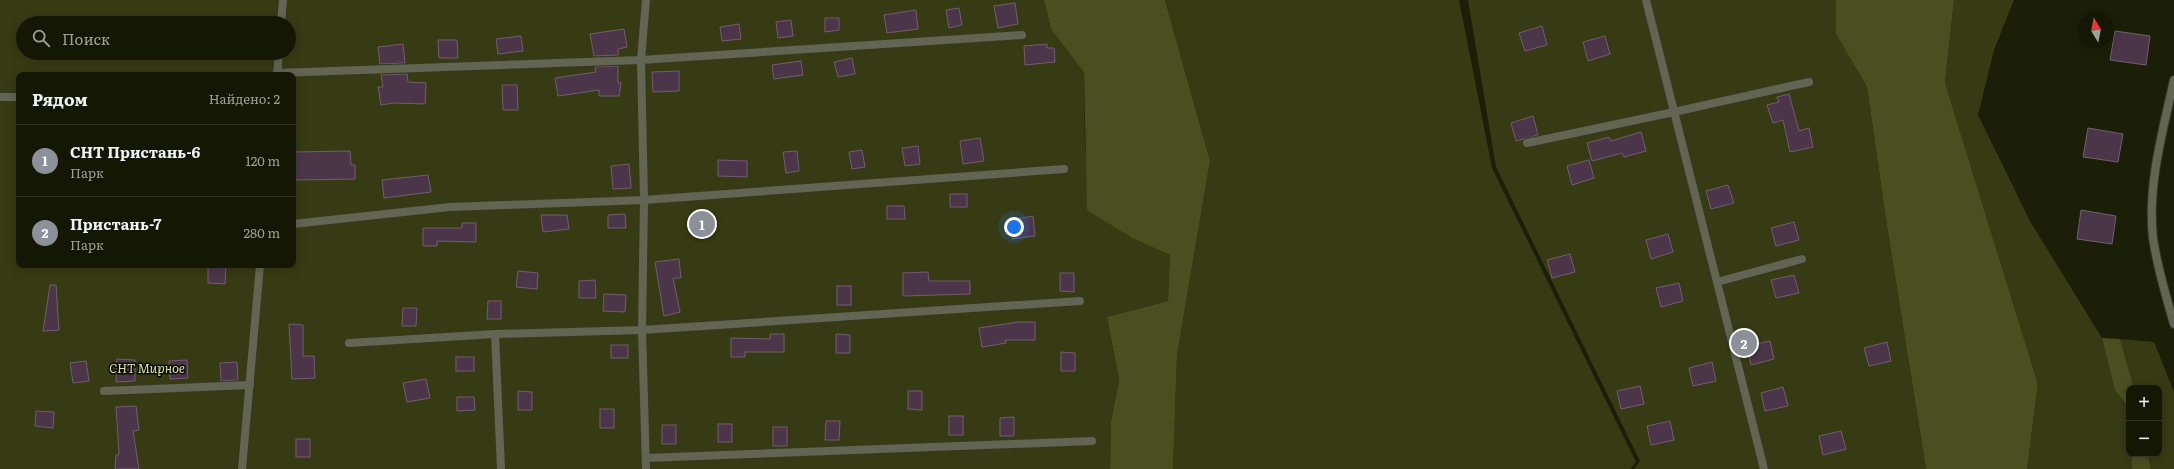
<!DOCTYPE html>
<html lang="ru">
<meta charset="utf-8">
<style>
:root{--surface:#151705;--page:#1e200f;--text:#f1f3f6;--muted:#9d9f9a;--line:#343627;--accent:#8c9099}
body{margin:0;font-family:Literata,serif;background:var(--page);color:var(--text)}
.controls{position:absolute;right:12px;bottom:12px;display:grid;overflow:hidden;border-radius:8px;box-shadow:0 2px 10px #0003}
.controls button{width:36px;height:36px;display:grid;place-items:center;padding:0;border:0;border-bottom:1px solid var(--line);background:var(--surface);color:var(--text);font:20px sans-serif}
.compass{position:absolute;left:2078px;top:12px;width:36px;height:36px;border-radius:50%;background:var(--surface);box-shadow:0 2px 10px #0003;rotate:350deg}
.you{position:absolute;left:1014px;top:227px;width:14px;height:14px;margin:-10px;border:3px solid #fff;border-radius:50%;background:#1a73e8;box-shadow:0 0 0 6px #1a73e833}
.badge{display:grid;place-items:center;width:26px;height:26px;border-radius:50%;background:var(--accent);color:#fff;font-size:13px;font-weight:700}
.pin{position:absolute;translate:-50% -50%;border:2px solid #fff;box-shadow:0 1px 4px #0006}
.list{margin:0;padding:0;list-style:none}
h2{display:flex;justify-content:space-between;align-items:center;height:52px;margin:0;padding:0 16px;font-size:17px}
h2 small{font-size:13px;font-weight:400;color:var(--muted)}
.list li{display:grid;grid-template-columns:26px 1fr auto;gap:12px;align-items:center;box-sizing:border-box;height:72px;padding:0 16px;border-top:1px solid var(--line)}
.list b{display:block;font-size:15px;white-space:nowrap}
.list p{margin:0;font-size:13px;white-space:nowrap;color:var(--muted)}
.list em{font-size:13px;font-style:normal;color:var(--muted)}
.icon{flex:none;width:22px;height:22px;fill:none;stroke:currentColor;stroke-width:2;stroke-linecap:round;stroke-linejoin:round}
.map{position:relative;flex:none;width:2174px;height:469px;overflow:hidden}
.search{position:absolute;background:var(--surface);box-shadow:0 2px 10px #0003;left:16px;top:16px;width:280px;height:44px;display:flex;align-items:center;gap:10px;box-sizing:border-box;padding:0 14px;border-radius:22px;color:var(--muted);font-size:15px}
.panel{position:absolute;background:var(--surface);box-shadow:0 2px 10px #0003;left:16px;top:72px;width:280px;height:196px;border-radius:8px}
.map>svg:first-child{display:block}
</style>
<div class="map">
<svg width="2174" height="469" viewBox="0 0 2174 469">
<rect width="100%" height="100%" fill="#1c1f07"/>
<g fill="#373b13" fill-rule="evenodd">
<path d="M 0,0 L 1044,0 L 1051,29 L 1084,71 L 1085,150 L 1134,239 L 1170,255 L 1168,301 L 1107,317 L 1119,380 L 1111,421 L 1110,469 L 0,469 ZM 23,23 L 289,23 L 289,53 L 23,53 ZM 19,75 L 293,75 L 293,265 L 19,265 Z"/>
<polygon points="1165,0 1459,0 1492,168 1636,462 1630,469 1173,469 1177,355 1210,161"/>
<polygon points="1468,0 1836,0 1836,34 1867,87 1887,226 1926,469 1634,469 1640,461 1496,167"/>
<polygon points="1954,0 2014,0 1994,50 1978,115 2031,223 2102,338 2115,391 2129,407 2129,454 2132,454 2132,469 2027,469 2038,384 1945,83"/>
<polygon points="2120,339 2154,342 2174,392 2174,469 2151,469 2148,454 2159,454 2159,388 2134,388"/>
</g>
<g fill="#4a4f21">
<polygon points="1044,0 1165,0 1210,161 1177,355 1173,469 1110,469 1111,421 1119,380 1107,317 1168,301 1170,255 1134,239 1087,210 1084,72 1051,29"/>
<polygon points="1836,0 1954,0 1945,83 2038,384 2027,469 1926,469 1887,226 1867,87 1836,34"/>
<polygon points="2102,338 2120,339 2134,388 2129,388 2129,407 2115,391"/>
<polygon points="2132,454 2148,454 2151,469 2132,469"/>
</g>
<g fill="#4a3648" stroke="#725d70">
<polygon points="1015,3 1018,24 998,28 994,6"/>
<polygon points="959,8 962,25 949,28 946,10"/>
<polygon points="916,10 918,29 887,33 884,15"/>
<polygon points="825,18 839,18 839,30 825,32"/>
<polygon points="791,20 793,36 778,38 776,22"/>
<polygon points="739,24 741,39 722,41 720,27"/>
<polygon points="1542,26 1547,45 1525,51 1519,33"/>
<polygon points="624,29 627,47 618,49 618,55 594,56 590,34"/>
<polygon points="2115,31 2150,36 2146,65 2110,60"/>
<polygon points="521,36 523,51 498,54 496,39"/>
<polygon points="1605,36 1610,54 1588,61 1583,42"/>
<polygon points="438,40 457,40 458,58 439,58"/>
<polygon points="403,44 405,63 380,64 378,47"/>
<polygon points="1047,44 1047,48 1054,48 1055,62 1025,65 1024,46"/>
<polygon points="852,58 855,74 838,77 834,62"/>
<polygon points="801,61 803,75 774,79 772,65"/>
<polygon points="618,66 618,83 621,83 619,96 599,96 599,90 558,96 555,78 596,72 595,67"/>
<polygon points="679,71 679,91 653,92 652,72"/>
<polygon points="407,74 408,82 426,83 425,104 393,103 381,105 378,87 383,87 381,75"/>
<polygon points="502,85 517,85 518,110 503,110"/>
<polygon points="1789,94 1799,131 1809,128 1813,147 1790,152 1783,120 1773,123 1767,105 1779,102 1777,97"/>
<polygon points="1533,116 1538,135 1516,141 1511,123"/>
<polygon points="2088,128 2123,134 2118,162 2083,157"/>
<polygon points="1641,132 1646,151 1624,157 1622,153 1592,161 1587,143 1609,137 1611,141"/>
<polygon points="980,138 984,161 963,164 960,141"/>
<polygon points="918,146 920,164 905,166 902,148"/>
<polygon points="862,150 865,167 852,169 849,152"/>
<polygon points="350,151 351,165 355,165 355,179 293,180 293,152"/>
<polygon points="797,151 799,171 786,173 783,152"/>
<polygon points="718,160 747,161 747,177 718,176"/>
<polygon points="1589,160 1594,178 1572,185 1567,166"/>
<polygon points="629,164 631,188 613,189 611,166"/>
<polygon points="428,175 431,192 384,198 382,180"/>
<polygon points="1728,185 1734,203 1711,209 1706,191"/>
<rect x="950" y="194" width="17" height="13"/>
<polygon points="887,206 904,206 905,219 887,219"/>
<polygon points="2081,210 2116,216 2112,244 2077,239"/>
<polygon points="625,214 626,228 608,228 608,215"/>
<polygon points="541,215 567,215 569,229 543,232"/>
<polygon points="1033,216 1035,236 1012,239 1010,220"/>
<polygon points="1794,222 1799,240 1776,246 1771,228"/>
<polygon points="462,223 476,223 476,242 437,241 437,246 423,246 423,228 462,228"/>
<polygon points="1668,234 1673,252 1651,259 1646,240"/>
<polygon points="1570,254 1575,272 1552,278 1547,260"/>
<polygon points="679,259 681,278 673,278 680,312 664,316 655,262"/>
<polygon points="208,265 226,265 225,284 208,283"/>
<polygon points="518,271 538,273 537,289 516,287"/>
<polygon points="928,272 929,281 970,281 970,294 903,296 903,273"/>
<polygon points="1060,273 1074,273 1074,292 1060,291"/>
<polygon points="1794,275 1799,293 1776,298 1771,280"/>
<polygon points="595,280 596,298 579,298 579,281"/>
<polygon points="1679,283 1683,301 1661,307 1656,288"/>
<polygon points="50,285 56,285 59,330 43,331"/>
<rect x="837" y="286" width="14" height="19"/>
<polygon points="604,294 626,295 625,312 603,311"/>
<polygon points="488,301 501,301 501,319 487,319"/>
<polygon points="403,308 417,308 416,326 402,326"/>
<polygon points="1018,322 1035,322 1035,340 1005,340 1006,343 982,347 979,328"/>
<polygon points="289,324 303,325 303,356 314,356 315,378 292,379"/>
<polygon points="770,334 784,334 784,352 745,352 745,357 731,357 731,338 770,339"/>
<polygon points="836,334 850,335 850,353 836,353"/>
<polygon points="1770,341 1774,359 1751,365 1747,346"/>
<polygon points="1887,342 1891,361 1869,366 1864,348"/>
<rect x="611" y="345" width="17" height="13"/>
<polygon points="1061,352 1075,353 1075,371 1061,371"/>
<rect x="456" y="357" width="18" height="14"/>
<polygon points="117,359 135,360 135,381 116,382"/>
<polygon points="187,360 188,378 170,379 169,361"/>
<polygon points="86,361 89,381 73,383 70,363"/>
<polygon points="237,362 238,380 221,381 220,363"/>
<polygon points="1712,362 1716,381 1693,386 1689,368"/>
<polygon points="426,379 430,398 407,402 403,383"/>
<polygon points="1640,386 1644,404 1621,409 1617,391"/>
<polygon points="1783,387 1788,406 1765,411 1761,393"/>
<polygon points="518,391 532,392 532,410 518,410"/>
<polygon points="908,391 922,391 922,410 908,409"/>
<polygon points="457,397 474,397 475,410 457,411"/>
<polygon points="136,406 139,430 133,431 139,469 115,469 116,455 119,454 116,407"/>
<rect x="600" y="409" width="14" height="19"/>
<polygon points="36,411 54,412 53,428 35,426"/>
<rect x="949" y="416" width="14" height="19"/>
<polygon points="1014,417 1014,436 1000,436 1000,418"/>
<polygon points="826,421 840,421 839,440 825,440"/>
<polygon points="1670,421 1674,440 1651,445 1647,426"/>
<rect x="718" y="424" width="14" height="18"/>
<rect x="662" y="425" width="14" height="19"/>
<rect x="773" y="427" width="14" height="19"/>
<polygon points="1841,431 1846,449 1823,455 1819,436"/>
<rect x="296" y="439" width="14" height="18"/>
</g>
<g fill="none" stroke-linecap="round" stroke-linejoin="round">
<defs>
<g id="service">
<polyline points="1646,0 1764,469"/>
<polyline points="277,73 641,60 1022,35"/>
<polyline points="0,97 19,97"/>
<polyline points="1527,143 1674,112 1809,82"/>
<polyline points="293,224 450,207 644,200 1064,169"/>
<polyline points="1717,282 1802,259"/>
<polyline points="495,334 501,469"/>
<polyline points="349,343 495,334 642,330 1080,301"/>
<polyline points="104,391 250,385"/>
<polyline points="646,458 1092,441"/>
</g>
<g id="minor">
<polyline points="281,23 283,0"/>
<polyline points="277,75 279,53"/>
<polyline points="242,469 260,265"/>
<polyline points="646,469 642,330 644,200 641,60 646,0"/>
</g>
<path id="tertiary" d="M 2174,80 C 2163,130 2147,186 2153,238 C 2157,267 2166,296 2174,324"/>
</defs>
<use href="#service" stroke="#363922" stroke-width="10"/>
<use href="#minor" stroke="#363922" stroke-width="10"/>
<use href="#tertiary" stroke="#363922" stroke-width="10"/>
<use href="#service" stroke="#626551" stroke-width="8"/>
<use href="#minor" stroke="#626551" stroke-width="8"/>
<use href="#tertiary" stroke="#626551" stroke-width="8"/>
</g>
<g text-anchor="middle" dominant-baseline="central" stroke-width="3" stroke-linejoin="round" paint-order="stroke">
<g font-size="13" font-style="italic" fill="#d9e397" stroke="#070802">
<text x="147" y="367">СНТ Мирное</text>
</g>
</g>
</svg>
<div class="controls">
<button>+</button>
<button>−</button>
</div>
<svg class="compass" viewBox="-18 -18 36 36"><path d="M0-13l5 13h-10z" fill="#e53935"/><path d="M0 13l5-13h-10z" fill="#9d9f9a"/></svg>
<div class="you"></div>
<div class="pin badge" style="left:702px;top:224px">1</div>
<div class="pin badge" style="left:1744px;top:343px">2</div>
<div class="search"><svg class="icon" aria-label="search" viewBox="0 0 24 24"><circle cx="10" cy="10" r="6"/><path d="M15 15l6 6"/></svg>Поиск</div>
<section class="panel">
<h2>Рядом<small>Найдено: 2</small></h2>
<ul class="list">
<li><span class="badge">1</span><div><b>СНТ Пристань-6</b><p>Парк</p></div><em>120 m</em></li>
<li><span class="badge">2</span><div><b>Пристань-7</b><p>Парк</p></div><em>280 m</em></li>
</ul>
</section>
</div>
